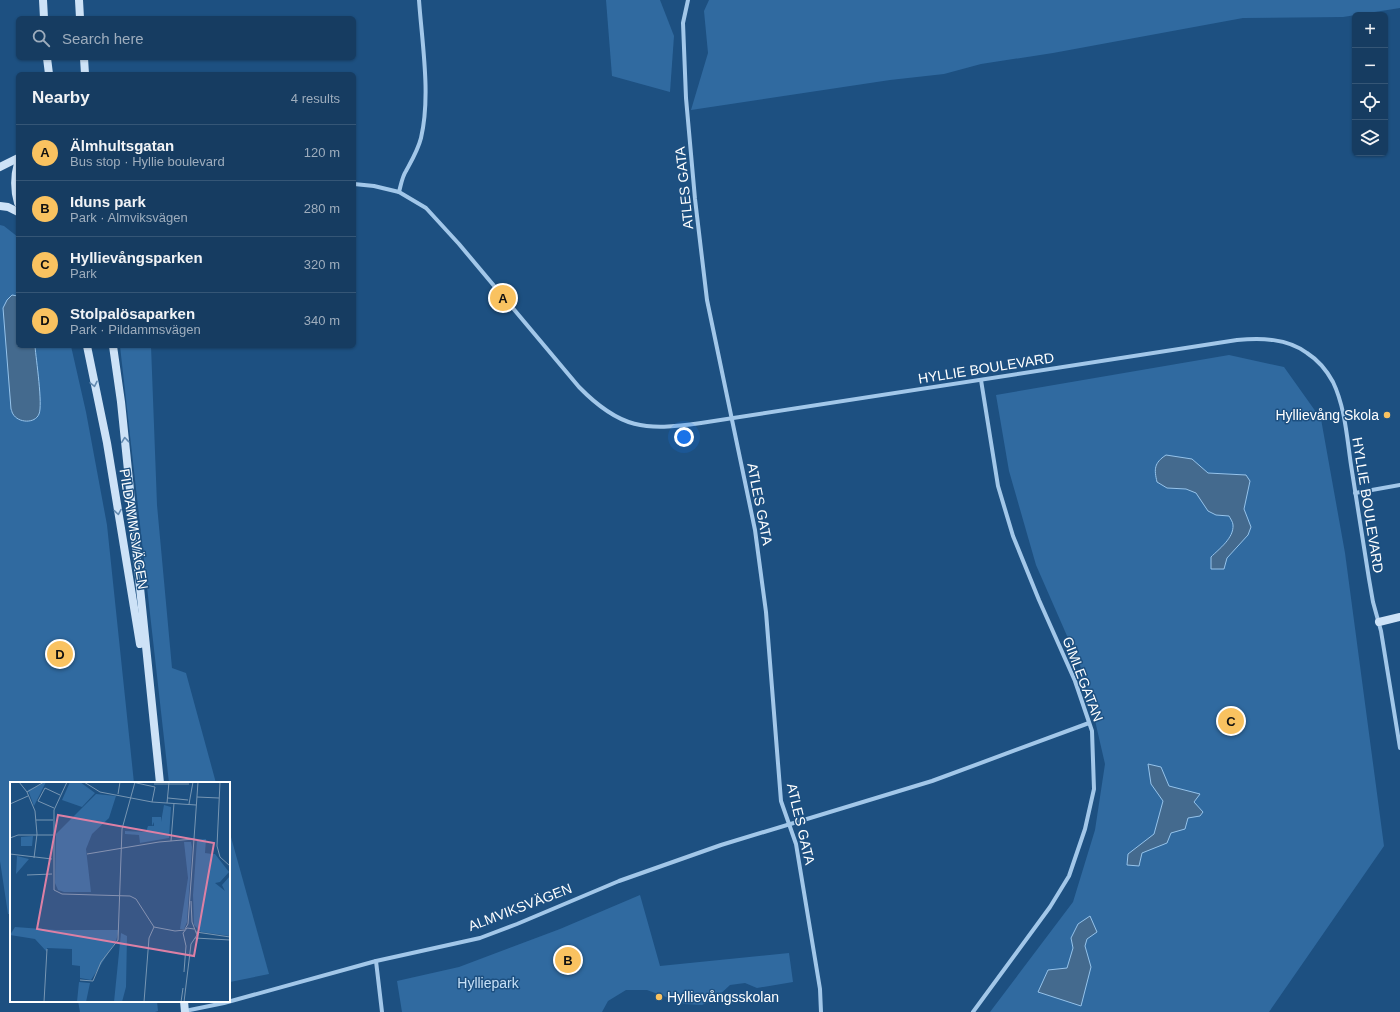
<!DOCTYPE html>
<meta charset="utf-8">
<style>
:root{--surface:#163c61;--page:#1f4367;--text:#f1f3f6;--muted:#9eadbd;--line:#355676;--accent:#f9c260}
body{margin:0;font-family:Arial,sans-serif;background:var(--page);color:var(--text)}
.controls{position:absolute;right:12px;top:12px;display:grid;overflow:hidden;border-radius:6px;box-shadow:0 1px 3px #0004}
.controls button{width:36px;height:36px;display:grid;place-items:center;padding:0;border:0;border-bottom:1px solid var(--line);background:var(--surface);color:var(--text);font:20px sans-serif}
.you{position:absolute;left:684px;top:437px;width:14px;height:14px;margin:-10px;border:3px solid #fff;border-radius:50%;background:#1a73e8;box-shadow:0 0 0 6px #1a73e833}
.badge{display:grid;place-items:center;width:26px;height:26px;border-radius:50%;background:var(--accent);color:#111;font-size:13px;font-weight:700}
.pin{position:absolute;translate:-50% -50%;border:2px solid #fff;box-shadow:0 1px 4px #0006}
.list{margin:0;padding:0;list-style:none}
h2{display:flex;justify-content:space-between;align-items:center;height:52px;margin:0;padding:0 16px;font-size:17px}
h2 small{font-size:13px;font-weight:400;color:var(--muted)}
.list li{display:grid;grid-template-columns:26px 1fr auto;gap:12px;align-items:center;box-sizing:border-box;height:56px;padding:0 16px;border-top:1px solid var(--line)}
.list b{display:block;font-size:15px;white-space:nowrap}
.list p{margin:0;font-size:13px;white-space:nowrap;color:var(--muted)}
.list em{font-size:13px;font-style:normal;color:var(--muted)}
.icon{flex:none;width:22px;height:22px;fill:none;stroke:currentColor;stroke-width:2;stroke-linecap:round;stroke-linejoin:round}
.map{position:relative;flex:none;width:1400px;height:1012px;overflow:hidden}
.search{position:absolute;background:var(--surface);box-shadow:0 1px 3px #0004;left:16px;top:16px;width:340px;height:44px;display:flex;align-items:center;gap:10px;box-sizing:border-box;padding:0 14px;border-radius:6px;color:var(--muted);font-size:15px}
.panel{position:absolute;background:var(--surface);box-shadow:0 1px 3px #0004;left:16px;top:72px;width:340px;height:276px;border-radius:6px}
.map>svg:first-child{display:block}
</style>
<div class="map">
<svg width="1400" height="1012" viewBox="0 0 1400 1012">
<rect width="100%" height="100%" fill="#1d5081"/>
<g fill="#306aa0">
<polygon points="606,0 660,0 674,36 670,92 612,76"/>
<polygon points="709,0 1400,0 1400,8 1343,17 1243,18 1053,53 981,64 944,74 890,80 691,110 708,53 704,11"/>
<polygon points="0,225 4,226 18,237 18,346 71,346 86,412 107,525 134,783 11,783 11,914 8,914 0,861"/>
<polygon points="120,346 151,346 157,505 172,668 186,673 216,783 169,783"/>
<polygon points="1229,355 1284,367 1321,419 1345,553 1384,846 1269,1012 990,1012 1073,902 1095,830 1105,764 1085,677 1036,565 1009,471 996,395"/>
<polygon points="229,830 269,974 230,982 229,982"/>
<polygon points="640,895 660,966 789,953 793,982 757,988 745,983 730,985 716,998 702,1005 685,1004 647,990 626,990 608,1001 602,1012 402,1012 397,981 459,967 560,929"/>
<polygon points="78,1001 157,1001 158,1011 155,1012 80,1012"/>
</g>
<g fill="#446a8e" stroke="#95c3eb">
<path d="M 12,295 L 18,296 L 18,346 L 35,346 C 36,359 43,405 39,414 C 35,424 18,423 13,414 C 12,413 12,411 11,409 L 3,308 L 7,300 Z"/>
<path d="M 1166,455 L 1192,459 L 1208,473 L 1246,475 L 1250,481 L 1244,509 L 1251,527 L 1248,535 L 1227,558 L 1224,569 L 1211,569 L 1211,557 C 1219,549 1234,538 1233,525 C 1233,522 1230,518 1229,516 L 1216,515 L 1208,511 L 1196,493 L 1186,489 L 1167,488 L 1157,482 C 1154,469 1154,463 1166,455 Z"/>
<polygon points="1148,764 1161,767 1169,786 1200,794 1194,802 1203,812 1200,816 1188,818 1185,829 1171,833 1167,843 1142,853 1139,866 1127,865 1128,854 1154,834 1163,801 1151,784"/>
<polygon points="1090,916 1097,932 1087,939 1085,946 1091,967 1081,1006 1038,992 1048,970 1067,968 1073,948 1071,938 1078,924"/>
</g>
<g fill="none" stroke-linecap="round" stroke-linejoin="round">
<g stroke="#a2c7e9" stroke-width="4">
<polyline points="688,0 683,23 686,98 695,199 707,300 755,530 766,612 781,801 796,844 820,989 821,1012"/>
<path d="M 354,184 L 374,186 L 399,192 L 426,208 L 459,244 L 579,387 C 620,429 645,431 701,423 L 1237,340 C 1261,338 1287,338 1307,353 C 1318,360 1327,371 1333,382 C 1345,407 1347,438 1351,465 C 1357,503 1363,541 1369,579 L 1373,602 L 1381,631 L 1400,748"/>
<path d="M 399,192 C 401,185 402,177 406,171 C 412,160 418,150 421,138 C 431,96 422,43 419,0"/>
<polyline points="1355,493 1400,485"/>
<polyline points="376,961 382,1012"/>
<polyline points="185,1011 224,1003 376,961 480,938 517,924 619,881 721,845 932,781 1089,723"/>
<polyline points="973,1012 1050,907 1069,876 1085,829 1094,789 1092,731 1075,681 1039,600 1013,536 998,486 981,380"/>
</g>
<g stroke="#cde2f7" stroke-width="8">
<polyline points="43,0 44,18"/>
<polyline points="79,0 80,18"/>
<polyline points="47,58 49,74"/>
<polyline points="84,58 85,74"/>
<path d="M 18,163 C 14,177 14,189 18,203"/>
<polyline points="0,167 18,158"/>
<polyline points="0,206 8,207 18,212"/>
<polyline points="87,346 107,443 140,644"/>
<polyline points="113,346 121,402 160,783"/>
<polyline points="1379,622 1400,617"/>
<polyline points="184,1001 185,1012"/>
</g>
</g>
<defs><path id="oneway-chevron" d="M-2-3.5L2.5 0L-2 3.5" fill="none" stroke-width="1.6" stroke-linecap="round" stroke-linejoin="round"/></defs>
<g stroke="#638ab0">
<use href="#oneway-chevron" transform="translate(94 384) rotate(78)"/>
<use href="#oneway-chevron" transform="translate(125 440) rotate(-96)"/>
<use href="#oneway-chevron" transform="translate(118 512) rotate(81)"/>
</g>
<g fill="#f9c260" stroke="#1d5081" stroke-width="1.5">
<circle cx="1387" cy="415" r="4"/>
<circle cx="659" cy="997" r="4"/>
</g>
<g text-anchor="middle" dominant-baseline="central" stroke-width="3" stroke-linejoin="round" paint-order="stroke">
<g font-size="14" fill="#fff" stroke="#1d5081">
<text transform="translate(684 188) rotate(-96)">ATLES GATA</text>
<text transform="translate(986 368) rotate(-9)">HYLLIE BOULEVARD</text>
<text transform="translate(760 504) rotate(79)">ATLES GATA</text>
<text transform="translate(1368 505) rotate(81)">HYLLIE BOULEVARD</text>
<text transform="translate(134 529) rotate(81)">PILDAMMSVÄGEN</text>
<text transform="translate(1083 679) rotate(69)">GIMLEGATAN</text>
<text transform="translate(801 824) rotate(77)">ATLES GATA</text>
<text transform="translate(520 907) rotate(-21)">ALMVIKSVÄGEN</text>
</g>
<g font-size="14" fill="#fff" stroke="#1d5081" text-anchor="end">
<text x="1379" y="415">Hyllievång Skola</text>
<text x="667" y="997" text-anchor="start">Hyllievångsskolan</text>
</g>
<g font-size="14" fill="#c6e0f7" stroke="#1d5081">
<text x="488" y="983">Hylliepark</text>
</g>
</g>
<g transform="translate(10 782)">
<rect width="220" height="220" fill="#1d5081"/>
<path d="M 36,0 L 24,24 L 18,8 ZM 60,0 L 70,0 L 85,11 L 72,25 L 52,18 ZM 86,12 L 106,14 L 99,36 L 82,52 L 76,67 L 81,110 L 54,110 L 48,108 L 45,101 L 46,52 ZM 154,23 L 161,25 L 159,56 L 130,61 L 129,53 L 115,52 L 115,49 L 136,50 L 138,44 L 144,44 L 144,40 L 142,44 L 142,35 L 151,35 L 151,40 ZM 23,54 L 22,64 L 11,64 L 11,55 ZM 196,57 L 195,71 L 202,72 L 202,77 L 202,72 L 205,72 L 219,90 L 210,100 L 205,101 L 215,109 L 212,103 L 220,94 L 220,154 L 191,150 L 184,143 L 183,113 L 187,58 ZM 174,60 L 181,60 L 182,65 L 177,140 L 174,147 L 170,147 L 178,96 ZM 7,74 L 19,77 L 6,92 ZM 5,145 L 46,148 L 109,148 L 106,159 L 81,198 L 70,196 L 70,184 L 62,183 L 62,167 L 37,166 L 37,170 L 25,157 L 0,153 ZM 111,151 L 117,154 L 116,205 L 112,220 L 104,220 ZM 69,200 L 80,201 L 76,220 L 67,220 Z" fill="#306aa0"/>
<path fill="none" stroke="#7796b3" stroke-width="1" d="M 9,0 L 17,10M 57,0 L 44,28 L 44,108 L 52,112 L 120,114 L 126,117 L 144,145 L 165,149 L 175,148M 74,0 L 90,10 L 142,20 L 186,23M 122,0 L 145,5 L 142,20M 210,0 L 207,64 L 210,75 L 220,84M 144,2 L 179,2M 108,12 L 110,0M 187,15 L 209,16M 158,16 L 178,18M 157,21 L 159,0M 0,22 L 18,14M 179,22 L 183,0M 44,26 L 28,19 L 35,6 L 50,13M 26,38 L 43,38M 0,56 L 8,53 L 43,53M 161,59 L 164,21M 0,72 L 42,77M 77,72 L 149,60 L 184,57M 24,76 L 27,52 L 25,29 L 17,10 L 34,0M 17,93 L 42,92M 175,147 L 178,142 L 188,0M 186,150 L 220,155M 185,156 L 220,158M 174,190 L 176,164 L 173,151 L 177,146 L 184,147M 70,198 L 83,199 L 91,180 L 108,158 L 112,47 L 125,0M 34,220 L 37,167M 134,220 L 139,156 L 144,145M 171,220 L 173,206M 174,220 L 181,162 L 187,153 L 182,140 L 181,119"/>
<path fill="#dd80a5" fill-opacity="0.15" stroke="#dd80a5" stroke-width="2" d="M 48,33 L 204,61 L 184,174 L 27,147 Z"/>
<rect width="220" height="220" fill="none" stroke="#fff" stroke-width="2"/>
</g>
</svg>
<div class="controls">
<button>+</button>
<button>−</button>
<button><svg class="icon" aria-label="locate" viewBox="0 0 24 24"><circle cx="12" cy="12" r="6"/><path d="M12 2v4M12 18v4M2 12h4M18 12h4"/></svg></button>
<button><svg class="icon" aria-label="layers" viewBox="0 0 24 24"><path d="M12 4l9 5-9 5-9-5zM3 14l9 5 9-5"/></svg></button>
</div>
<div class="you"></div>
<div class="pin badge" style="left:503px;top:298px">A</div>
<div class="pin badge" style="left:568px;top:960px">B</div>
<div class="pin badge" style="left:1231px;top:721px">C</div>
<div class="pin badge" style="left:60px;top:654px">D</div>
<div class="search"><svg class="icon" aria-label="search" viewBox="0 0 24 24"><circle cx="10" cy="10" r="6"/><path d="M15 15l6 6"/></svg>Search here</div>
<section class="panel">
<h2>Nearby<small>4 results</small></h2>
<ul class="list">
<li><span class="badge">A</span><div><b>Älmhultsgatan</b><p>Bus stop · Hyllie boulevard</p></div><em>120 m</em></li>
<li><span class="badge">B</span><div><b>Iduns park</b><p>Park · Almviksvägen</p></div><em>280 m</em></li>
<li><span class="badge">C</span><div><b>Hyllievångsparken</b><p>Park</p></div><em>320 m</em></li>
<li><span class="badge">D</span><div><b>Stolpalösaparken</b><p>Park · Pildammsvägen</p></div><em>340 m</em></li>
</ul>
</section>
</div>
